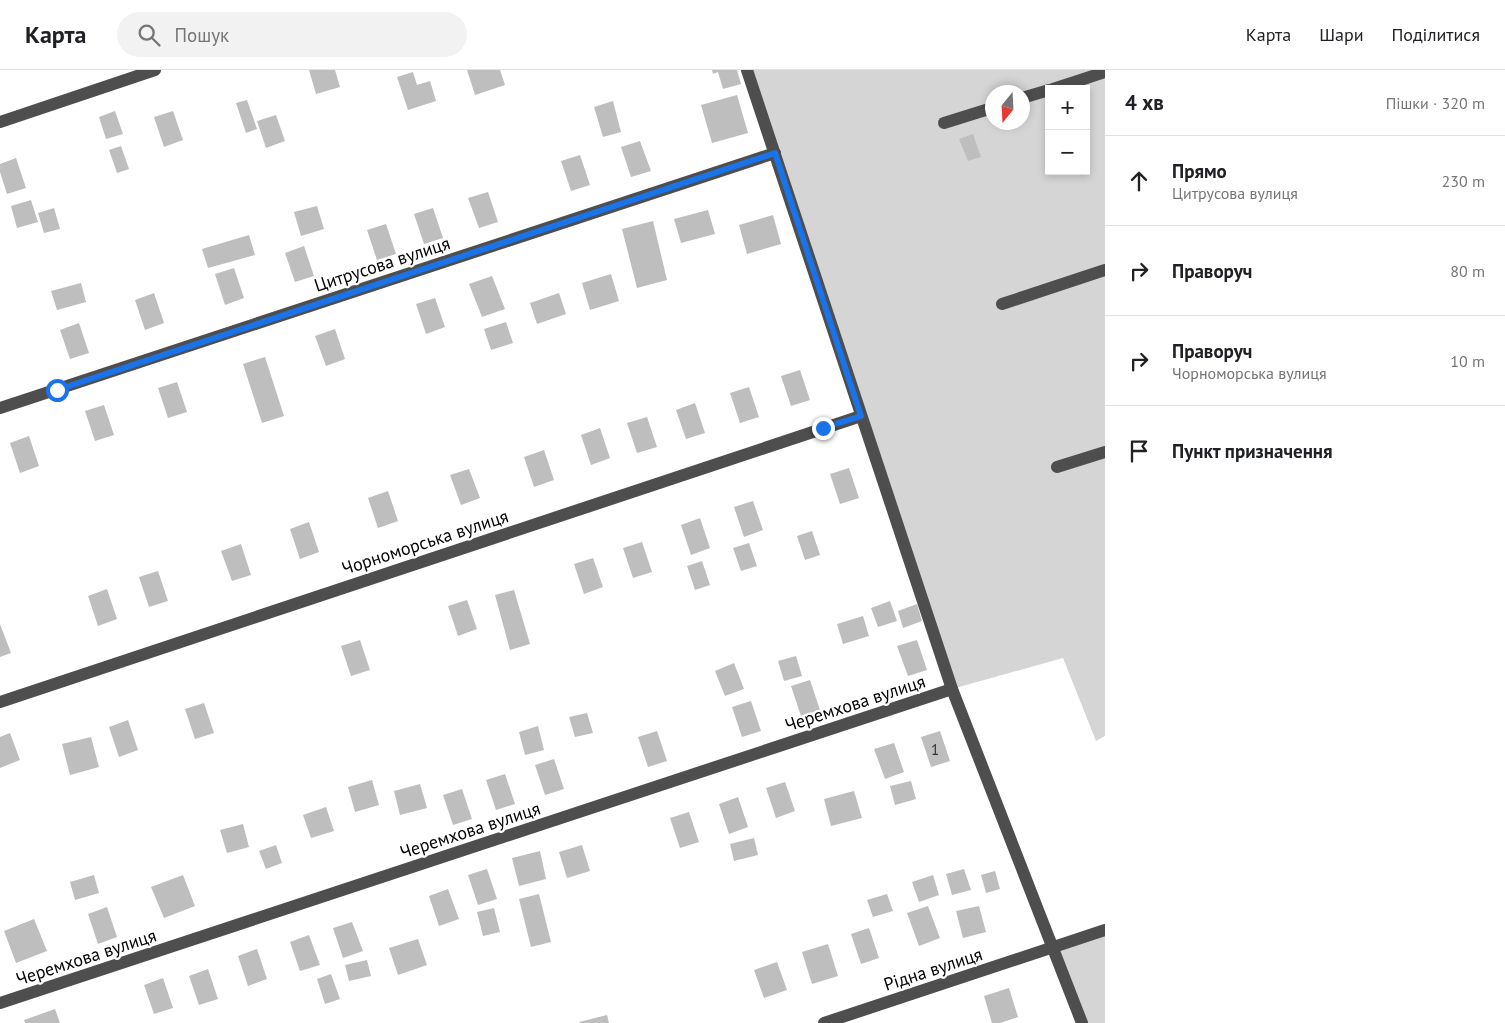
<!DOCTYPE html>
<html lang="uk">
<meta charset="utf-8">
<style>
:root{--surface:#fff;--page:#f2f2f2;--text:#202124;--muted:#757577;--line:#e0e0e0}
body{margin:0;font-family:"PT Sans",sans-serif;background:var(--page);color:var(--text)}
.controls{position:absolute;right:15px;top:15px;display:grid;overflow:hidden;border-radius:0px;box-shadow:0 2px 8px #0003}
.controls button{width:45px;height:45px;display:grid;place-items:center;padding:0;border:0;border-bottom:1px solid var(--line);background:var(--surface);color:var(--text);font:25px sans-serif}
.compass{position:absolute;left:985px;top:15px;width:45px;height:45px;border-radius:50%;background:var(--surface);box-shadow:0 2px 8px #0003;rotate:198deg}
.stop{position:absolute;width:15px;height:15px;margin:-11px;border:4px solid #1a73e8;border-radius:50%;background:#fff}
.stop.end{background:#1a73e8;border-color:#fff;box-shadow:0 1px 5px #0008}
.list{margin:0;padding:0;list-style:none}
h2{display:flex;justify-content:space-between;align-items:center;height:65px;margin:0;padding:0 20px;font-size:21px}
h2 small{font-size:16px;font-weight:400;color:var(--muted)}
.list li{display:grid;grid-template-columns:32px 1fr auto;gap:15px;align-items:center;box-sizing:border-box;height:90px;padding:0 20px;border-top:1px solid var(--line)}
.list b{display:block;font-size:19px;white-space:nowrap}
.list p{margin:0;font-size:16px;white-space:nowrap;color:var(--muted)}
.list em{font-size:16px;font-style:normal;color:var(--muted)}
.icon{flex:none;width:28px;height:28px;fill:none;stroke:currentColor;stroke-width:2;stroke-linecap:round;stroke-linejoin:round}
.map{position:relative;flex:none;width:1105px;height:953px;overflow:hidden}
header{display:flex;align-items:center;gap:30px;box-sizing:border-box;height:70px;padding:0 25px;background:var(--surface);border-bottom:1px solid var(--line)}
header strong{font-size:24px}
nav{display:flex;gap:28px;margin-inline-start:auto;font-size:18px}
.search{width:350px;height:45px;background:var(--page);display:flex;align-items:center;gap:12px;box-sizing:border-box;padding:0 18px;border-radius:28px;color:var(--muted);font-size:19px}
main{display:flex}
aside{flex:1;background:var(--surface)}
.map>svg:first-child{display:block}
</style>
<header>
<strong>Карта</strong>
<div class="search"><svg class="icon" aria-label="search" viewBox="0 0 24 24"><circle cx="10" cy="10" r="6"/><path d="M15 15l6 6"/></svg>Пошук</div>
<nav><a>Карта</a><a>Шари</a><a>Поділитися</a></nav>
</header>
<main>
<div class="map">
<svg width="1105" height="953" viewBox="0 0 1105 953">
<rect width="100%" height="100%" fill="#fff"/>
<g fill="#d5d5d5" fill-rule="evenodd">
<path d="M 747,0 L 1105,0 L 1105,666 L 1096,671 L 1063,588 L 952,619 ZM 1049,19 L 1086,19 L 1086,101 L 1049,101 ZM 992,22 L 1022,22 L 1022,52 L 992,52 Z"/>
<polygon points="1105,860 1105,953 1082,953 1053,877"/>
</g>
<g fill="#bebebe">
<polygon points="309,0 335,0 340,17 316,24"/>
<polygon points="467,0 500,0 505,15 475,25"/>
<polygon points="712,0 737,0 741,14 723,19 718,2 713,4"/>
<polygon points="413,2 417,15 430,11 436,31 408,40 397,7"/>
<polygon points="737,25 748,63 712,73 701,35"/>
<polygon points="247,30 257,59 246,63 236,33"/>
<polygon points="613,31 621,62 603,67 594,37"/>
<polygon points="115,41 123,64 106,69 99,47"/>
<polygon points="173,41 183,70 164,77 154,47"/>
<polygon points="276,45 285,71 266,78 257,51"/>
<polygon points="973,64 981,87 968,91 959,69"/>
<polygon points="640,71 651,101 631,107 621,77"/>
<polygon points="121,76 129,99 117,103 109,80"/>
<polygon points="580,85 590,115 571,121 561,91"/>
<polygon points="16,88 26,118 7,124 0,102 0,94"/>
<polygon points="488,122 498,152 479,158 468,128"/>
<polygon points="31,130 38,152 17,158 11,136"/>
<polygon points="317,136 324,159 301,166 294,142"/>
<polygon points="54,138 60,159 44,163 38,143"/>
<polygon points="433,138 443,168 424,174 414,144"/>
<polygon points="708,140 715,164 681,173 674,149"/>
<polygon points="773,145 781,174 747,184 739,155"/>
<polygon points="653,151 667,210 637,218 622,159"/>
<polygon points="386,154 396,184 377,190 367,160"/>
<polygon points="249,165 255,185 208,198 202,179"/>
<polygon points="304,176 314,206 295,212 285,183"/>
<polygon points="234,198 244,228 225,235 215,204"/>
<polygon points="611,204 619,231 590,240 582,213"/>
<polygon points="492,206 505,239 482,247 469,214"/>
<polygon points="81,213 86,232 57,240 51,221"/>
<polygon points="154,223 164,253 145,260 135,230"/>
<polygon points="559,223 566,244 537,254 530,233"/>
<polygon points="435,228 445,257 426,264 416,234"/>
<polygon points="506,252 513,273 491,280 484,259"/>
<polygon points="79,253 89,283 70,289 60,260"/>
<polygon points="335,259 345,289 326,296 315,266"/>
<polygon points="265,287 284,346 262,353 243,294"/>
<polygon points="800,300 810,330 791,336 781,306"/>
<polygon points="177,312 187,342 168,348 158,318"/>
<polygon points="749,317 759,347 740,353 730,323"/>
<polygon points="695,333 705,363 686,369 676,340"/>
<polygon points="104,335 114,365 95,371 85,341"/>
<polygon points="647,347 657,377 637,383 627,353"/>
<polygon points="600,358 610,388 591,395 581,365"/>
<polygon points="29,366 39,396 20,403 10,373"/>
<polygon points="544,380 554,410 534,417 524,387"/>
<polygon points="849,398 859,428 840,434 830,404"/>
<polygon points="469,399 480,428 461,435 450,405"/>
<polygon points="388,421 398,451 378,458 368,428"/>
<polygon points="753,431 763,460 744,467 734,437"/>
<polygon points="700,448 710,478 691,485 681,455"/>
<polygon points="309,452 319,482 300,489 290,459"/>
<polygon points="812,461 820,485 805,490 797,466"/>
<polygon points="642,472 652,502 633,508 623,478"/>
<polygon points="749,473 757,496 741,501 733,478"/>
<polygon points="241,474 251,505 232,511 221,481"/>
<polygon points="593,488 603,517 584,524 574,494"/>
<polygon points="702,491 710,515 695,520 687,496"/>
<polygon points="158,501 168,531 149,537 139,507"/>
<polygon points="107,519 117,549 98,556 88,526"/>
<polygon points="514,520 530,574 510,580 495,525"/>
<polygon points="467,530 477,559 458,566 448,536"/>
<polygon points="890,531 897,551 878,557 871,538"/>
<polygon points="917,534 922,551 903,558 898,541"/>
<polygon points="863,546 869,566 843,574 837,554"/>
<polygon points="0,554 11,583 0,587"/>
<polygon points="360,570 370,600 351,606 341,576"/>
<polygon points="917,570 927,600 908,606 897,576"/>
<polygon points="796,586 802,606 784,611 778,591"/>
<polygon points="734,593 744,619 725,626 715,601"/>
<polygon points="810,610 820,640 801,646 791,616"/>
<polygon points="751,631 761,661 742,667 732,637"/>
<polygon points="204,633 214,663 195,669 185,639"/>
<polygon points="587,643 593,663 575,667 569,647"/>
<polygon points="128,650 138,680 119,687 109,657"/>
<polygon points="538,656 544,680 525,685 519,662"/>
<polygon points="657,661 667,691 648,697 638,667"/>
<polygon points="940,661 950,691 931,697 921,667"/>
<polygon points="10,663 20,690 0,698 0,667"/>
<polygon points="91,667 99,697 70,705 62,674"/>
<polygon points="894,673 904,702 885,709 874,679"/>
<polygon points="554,689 564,719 545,725 535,695"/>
<polygon points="505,704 515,734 496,740 486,710"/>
<polygon points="372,710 379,735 355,742 348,717"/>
<polygon points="911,711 916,729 895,735 890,716"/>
<polygon points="785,712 795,741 776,748 766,718"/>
<polygon points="420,714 427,738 400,745 394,721"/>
<polygon points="462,719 472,749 453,755 443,725"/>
<polygon points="854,721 862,748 831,756 824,729"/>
<polygon points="738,727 748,757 729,764 719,734"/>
<polygon points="326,737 334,761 311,768 303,745"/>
<polygon points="689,742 699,772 680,778 670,748"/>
<polygon points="243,754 249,777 227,783 220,760"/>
<polygon points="754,768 758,785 734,791 730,774"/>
<polygon points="276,775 282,793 266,799 259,781"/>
<polygon points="582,775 590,801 567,808 559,782"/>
<polygon points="540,781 546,809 519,816 512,788"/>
<polygon points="487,799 497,829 478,835 468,805"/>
<polygon points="964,799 971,820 952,825 946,804"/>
<polygon points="995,801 1000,819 986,823 981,805"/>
<polygon points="94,805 99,823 75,830 70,812"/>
<polygon points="183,805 195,836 164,848 151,817"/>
<polygon points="933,805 939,825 919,832 912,812"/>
<polygon points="448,819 459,849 439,856 429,826"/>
<polygon points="539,824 551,872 531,877 519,829"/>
<polygon points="887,824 893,841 873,847 867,830"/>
<polygon points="928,836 940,868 919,876 907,843"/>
<polygon points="979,836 986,862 963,868 956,841"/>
<polygon points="107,837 117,867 98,874 88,844"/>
<polygon points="494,838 500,862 483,866 477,842"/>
<polygon points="34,849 47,881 16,893 4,861"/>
<polygon points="352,852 363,881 343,888 333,858"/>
<polygon points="869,858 879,888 861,894 851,864"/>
<polygon points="309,865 320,895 300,901 290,872"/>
<polygon points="418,869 427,895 398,905 389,878"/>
<polygon points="828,874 838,906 812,914 802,882"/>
<polygon points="257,879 267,909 248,916 238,886"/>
<polygon points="367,890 371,906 349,911 345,895"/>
<polygon points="777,892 787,920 764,928 754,900"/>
<polygon points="208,899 218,929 199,935 189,906"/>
<polygon points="331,904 340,929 325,934 317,909"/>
<polygon points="163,908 173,938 154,944 144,915"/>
<polygon points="1009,918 1018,947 1000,953 992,953 984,926"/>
<polygon points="55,939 60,953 25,953 24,950"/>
<polygon points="607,945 609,953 580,953 579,952"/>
</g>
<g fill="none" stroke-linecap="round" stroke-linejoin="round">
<g stroke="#4e4e4e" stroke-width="12">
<polyline points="747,0 952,619 1082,953"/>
<polyline points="1053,19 1105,2"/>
<polyline points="1022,28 1049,20"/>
<polyline points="0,52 155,0"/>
<polyline points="944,53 992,38"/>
<polyline points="1002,234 1105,200"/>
<polyline points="0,338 775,83"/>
<polyline points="1057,397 1105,382"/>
<polyline points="0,632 861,346"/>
<polyline points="0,933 952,619"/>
<polyline points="824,953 1105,860"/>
</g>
</g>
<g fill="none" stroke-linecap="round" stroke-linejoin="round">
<polyline stroke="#1a73e8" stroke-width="6" points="57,320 775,83 861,346 823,358"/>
</g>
<g text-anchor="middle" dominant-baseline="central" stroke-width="4.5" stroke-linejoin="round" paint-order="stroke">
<g font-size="15" fill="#303030">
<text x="935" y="679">1</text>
</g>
<g font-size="18" fill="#000" stroke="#fff">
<text transform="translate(382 194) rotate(-18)">Цитрусова вулиця</text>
<text transform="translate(425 472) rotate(-18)">Чорноморська вулиця</text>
<text transform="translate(855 633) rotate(-18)">Черемхова вулиця</text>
<text transform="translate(470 760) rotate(-18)">Черемхова вулиця</text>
<text transform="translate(86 887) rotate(-18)">Черемхова вулиця</text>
<text transform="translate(933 899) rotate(-18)">Рідна вулиця</text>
</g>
</g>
</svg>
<div class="controls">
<button>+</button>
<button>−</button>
</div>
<svg class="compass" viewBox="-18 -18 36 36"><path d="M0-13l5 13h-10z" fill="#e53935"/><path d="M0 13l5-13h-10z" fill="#757577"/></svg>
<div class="stop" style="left:57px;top:320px"></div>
<div class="stop end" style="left:823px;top:358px"></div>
</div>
<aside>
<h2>4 хв<small>Пішки · 320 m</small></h2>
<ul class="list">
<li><svg class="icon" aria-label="ahead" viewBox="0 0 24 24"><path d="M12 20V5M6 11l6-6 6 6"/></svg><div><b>Прямо</b><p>Цитрусова вулиця</p></div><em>230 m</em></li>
<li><svg class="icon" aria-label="right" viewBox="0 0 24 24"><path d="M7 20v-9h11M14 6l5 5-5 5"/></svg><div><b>Праворуч</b></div><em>80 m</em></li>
<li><svg class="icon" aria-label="right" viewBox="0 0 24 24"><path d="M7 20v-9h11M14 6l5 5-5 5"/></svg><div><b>Праворуч</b><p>Чорноморська вулиця</p></div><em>10 m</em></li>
<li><svg class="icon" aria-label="arrive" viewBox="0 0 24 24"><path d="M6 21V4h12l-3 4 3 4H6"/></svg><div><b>Пункт призначення</b></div></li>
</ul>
</aside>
</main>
